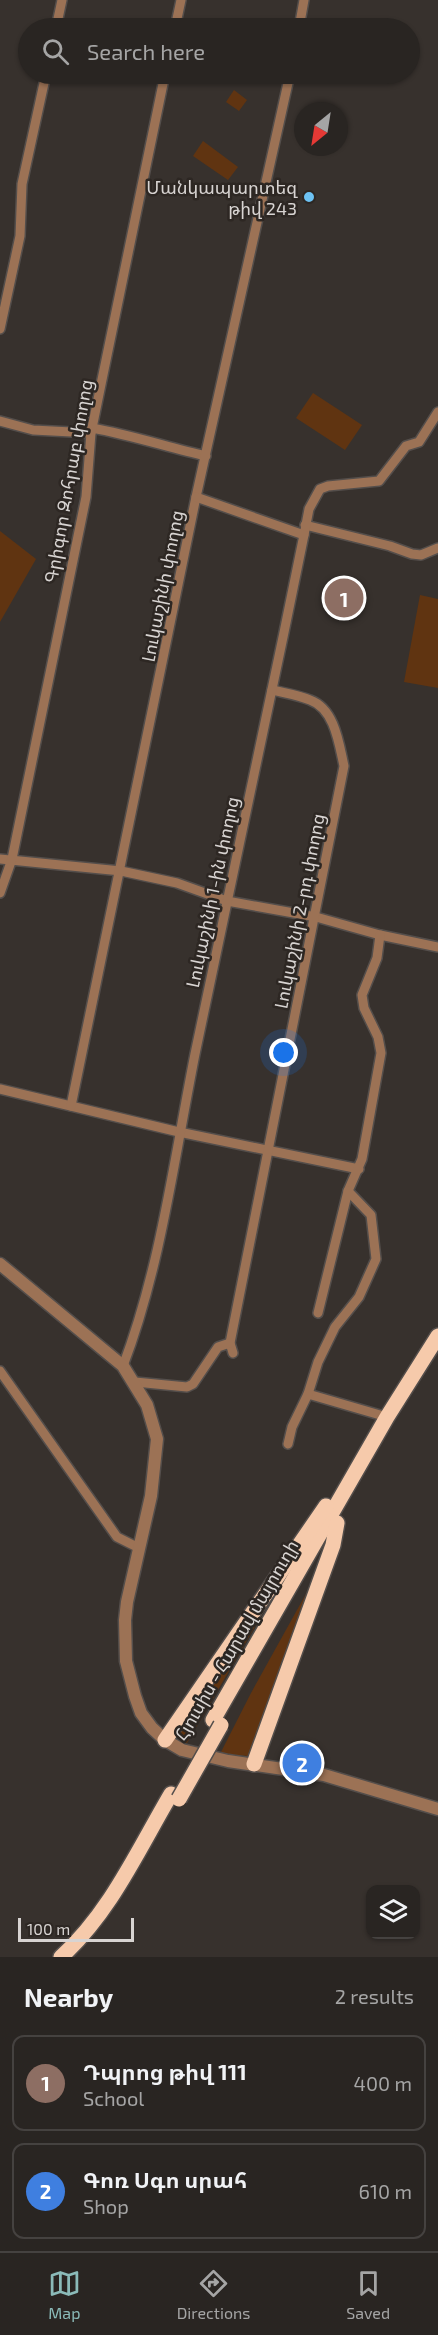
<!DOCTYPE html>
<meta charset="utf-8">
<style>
:root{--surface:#292522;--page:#35312f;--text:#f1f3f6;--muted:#a5a5a5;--line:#454240;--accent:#8bbbb9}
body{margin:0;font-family:"Exo 2","Noto Sans Armenian",sans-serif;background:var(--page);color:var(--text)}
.controls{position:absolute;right:18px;bottom:18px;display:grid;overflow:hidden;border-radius:12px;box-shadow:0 2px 4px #0004}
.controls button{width:54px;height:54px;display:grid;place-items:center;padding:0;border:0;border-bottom:2px solid var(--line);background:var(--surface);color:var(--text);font:30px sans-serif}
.compass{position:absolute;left:294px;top:102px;width:54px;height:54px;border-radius:50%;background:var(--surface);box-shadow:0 2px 4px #0004;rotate:210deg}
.scale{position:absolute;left:18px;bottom:15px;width:116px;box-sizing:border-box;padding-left:6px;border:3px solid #d8d4d2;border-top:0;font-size:16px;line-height:21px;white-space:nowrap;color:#d8d4d2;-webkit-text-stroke:4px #2d2723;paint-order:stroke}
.you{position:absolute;left:284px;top:1053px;width:21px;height:21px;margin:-15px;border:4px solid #fff;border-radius:50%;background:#1a73e8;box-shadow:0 0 0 9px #1a73e833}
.badge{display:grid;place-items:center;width:39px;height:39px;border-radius:50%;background:var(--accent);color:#fff;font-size:20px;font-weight:700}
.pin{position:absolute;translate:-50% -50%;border:3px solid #fff;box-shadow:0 2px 6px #0006}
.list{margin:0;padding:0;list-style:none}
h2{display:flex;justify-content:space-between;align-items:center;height:78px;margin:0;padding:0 24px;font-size:26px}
h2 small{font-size:20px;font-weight:400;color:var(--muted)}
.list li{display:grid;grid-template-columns:39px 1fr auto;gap:18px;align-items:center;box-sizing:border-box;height:96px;margin:0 12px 12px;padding:0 12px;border:2px solid var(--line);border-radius:12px}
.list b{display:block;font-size:22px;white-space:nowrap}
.list p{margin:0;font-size:20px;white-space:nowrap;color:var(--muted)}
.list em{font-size:20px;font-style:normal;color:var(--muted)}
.icon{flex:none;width:33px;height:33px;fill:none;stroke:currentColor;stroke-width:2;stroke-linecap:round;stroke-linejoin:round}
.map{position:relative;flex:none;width:438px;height:1957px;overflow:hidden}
.search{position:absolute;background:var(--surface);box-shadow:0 2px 4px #0004;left:18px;right:18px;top:18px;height:66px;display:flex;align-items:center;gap:15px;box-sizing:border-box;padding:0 21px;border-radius:33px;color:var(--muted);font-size:22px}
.sheet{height:294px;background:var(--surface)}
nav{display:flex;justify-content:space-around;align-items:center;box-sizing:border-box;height:84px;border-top:2px solid var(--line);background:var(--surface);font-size:16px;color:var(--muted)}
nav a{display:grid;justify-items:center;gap:3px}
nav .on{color:var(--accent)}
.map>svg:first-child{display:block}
</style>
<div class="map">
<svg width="438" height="1957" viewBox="0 0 438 1957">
<rect width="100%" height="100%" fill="#37312d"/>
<g fill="#603411">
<polygon points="234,90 247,100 239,111 226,102"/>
<polygon points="203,141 238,167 228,180 193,156"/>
<polygon points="313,393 362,425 345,450 296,418"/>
<polygon points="0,531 36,559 0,622"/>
<polygon points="420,595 438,599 438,688 404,682"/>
<polygon points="299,1551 187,1743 180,1741 176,1732"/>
<polygon points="317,1574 257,1741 249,1756 220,1754 251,1693"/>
</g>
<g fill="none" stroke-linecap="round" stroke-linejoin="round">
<defs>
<g id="minor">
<polyline points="56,28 62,0"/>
<polyline points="175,28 181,0"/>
<polyline points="299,28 304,0"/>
<polyline points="0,329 20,236 22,184 46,74"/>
<polyline points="0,421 33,430 91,433"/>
<path d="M 92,428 C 131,435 167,447 206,456"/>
<polyline points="305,525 390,546 412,554 421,555 438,548"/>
<polyline points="304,535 309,509 320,489 328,486 379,481 406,446 419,442 438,412"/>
<polyline points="0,859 121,871 177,883 227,901 316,917 380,935 438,947"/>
<polyline points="0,893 12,859 86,497 91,433 165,74"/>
<polyline points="0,1089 179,1132 359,1169"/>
<polyline points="71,1106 196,497 290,74"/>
<polyline points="318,1313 348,1191 362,1159 381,1053 378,1037 364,1008 362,995 377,958 380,935"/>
<path d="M 233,1353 L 230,1343 L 344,766 C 339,744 335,709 310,700 C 298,695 285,693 272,690"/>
<path d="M 123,1366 C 161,1266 174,1159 195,1054 C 231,880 269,708 304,535 L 196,497"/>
<polyline points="0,1371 117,1537 139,1548"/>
<polyline points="135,1382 187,1387 193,1384 218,1347 230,1343"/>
<polyline points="308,1394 387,1417"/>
<polyline points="288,1444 292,1427 308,1394 318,1362 335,1327 359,1297 376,1259 371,1215 348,1191"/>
</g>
<polyline id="tertiary" points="0,1264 123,1366 147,1405 157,1439 151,1496 127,1602 125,1620 126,1661 135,1696 141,1713 152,1728 165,1740 182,1750 228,1761 324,1775 438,1809"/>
<g id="trunk">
<polyline points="213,1720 387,1417 438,1336"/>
<polyline points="165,1740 326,1506"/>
<polyline points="254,1764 333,1545 337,1523"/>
<path d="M 61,1957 C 110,1913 138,1850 171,1794"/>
</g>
</defs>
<use href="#minor" stroke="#544e4b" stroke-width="12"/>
<use href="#tertiary" stroke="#544e4b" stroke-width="15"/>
<use href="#trunk" stroke="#544e4b" stroke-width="18"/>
<use href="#minor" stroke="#9c7255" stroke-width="9"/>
<use href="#tertiary" stroke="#9c7255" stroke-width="12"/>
<use href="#trunk" stroke="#f6caab" stroke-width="15"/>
<defs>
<polyline id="trunk-bridge" points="179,1799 221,1725"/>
</defs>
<use href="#trunk-bridge" stroke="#544e4b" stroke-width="18" stroke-linecap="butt"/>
<use href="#trunk-bridge" stroke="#f6caab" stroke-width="15"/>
</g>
<circle fill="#6dc2f3" stroke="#2d2723" stroke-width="2" cx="309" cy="197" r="6"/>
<g text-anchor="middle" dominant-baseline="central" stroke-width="5" stroke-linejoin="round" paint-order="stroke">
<g font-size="18" fill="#d8d4d2" stroke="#2d2723" text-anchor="end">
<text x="297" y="187">Մանկապարտեզ<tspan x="297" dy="21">թիվ 243</tspan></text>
</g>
<g font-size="18" fill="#d8d4d2" stroke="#2d2723">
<text transform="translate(68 481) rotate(-80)">Գրիգոր Զոհրաբ փողոց</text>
<text transform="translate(162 586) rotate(-79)">Լուկաշինի փողոց</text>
<text transform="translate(212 892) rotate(-78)">Լուկաշինի 1-ին փողոց</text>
<text transform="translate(299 911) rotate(-79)">Լուկաշինի 2-րդ փողոց</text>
<text transform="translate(236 1640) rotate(-60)">Հյուսիս - Հարավ մայրուղի</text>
</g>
</g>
</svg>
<div class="controls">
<button><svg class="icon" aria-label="layers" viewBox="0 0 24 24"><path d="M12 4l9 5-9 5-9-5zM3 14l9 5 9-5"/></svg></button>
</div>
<svg class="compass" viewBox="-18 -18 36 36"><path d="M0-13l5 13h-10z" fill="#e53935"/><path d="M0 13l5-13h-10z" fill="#a5a5a5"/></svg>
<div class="scale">100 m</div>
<div class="you"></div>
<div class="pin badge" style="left:344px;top:598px;background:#8d6e63">1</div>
<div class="pin badge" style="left:302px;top:1763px;background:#3f7fe0">2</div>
<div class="search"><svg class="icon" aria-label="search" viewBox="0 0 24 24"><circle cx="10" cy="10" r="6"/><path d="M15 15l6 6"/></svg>Search here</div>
</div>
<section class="sheet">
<h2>Nearby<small>2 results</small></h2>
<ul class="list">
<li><span class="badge" style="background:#8d6e63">1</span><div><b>Դպրոց թիվ 111</b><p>School</p></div><em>400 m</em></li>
<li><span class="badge" style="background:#3f7fe0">2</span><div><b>Գոռ Սգո սրահ</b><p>Shop</p></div><em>610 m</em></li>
</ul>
</section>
<nav>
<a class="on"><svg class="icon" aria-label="map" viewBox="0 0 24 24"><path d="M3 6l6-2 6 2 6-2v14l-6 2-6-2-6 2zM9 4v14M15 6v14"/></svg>Map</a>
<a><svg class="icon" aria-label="directions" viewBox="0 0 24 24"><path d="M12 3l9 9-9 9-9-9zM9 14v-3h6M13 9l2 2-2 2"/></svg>Directions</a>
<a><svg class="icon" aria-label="saved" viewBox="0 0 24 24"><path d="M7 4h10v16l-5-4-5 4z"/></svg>Saved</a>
</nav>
